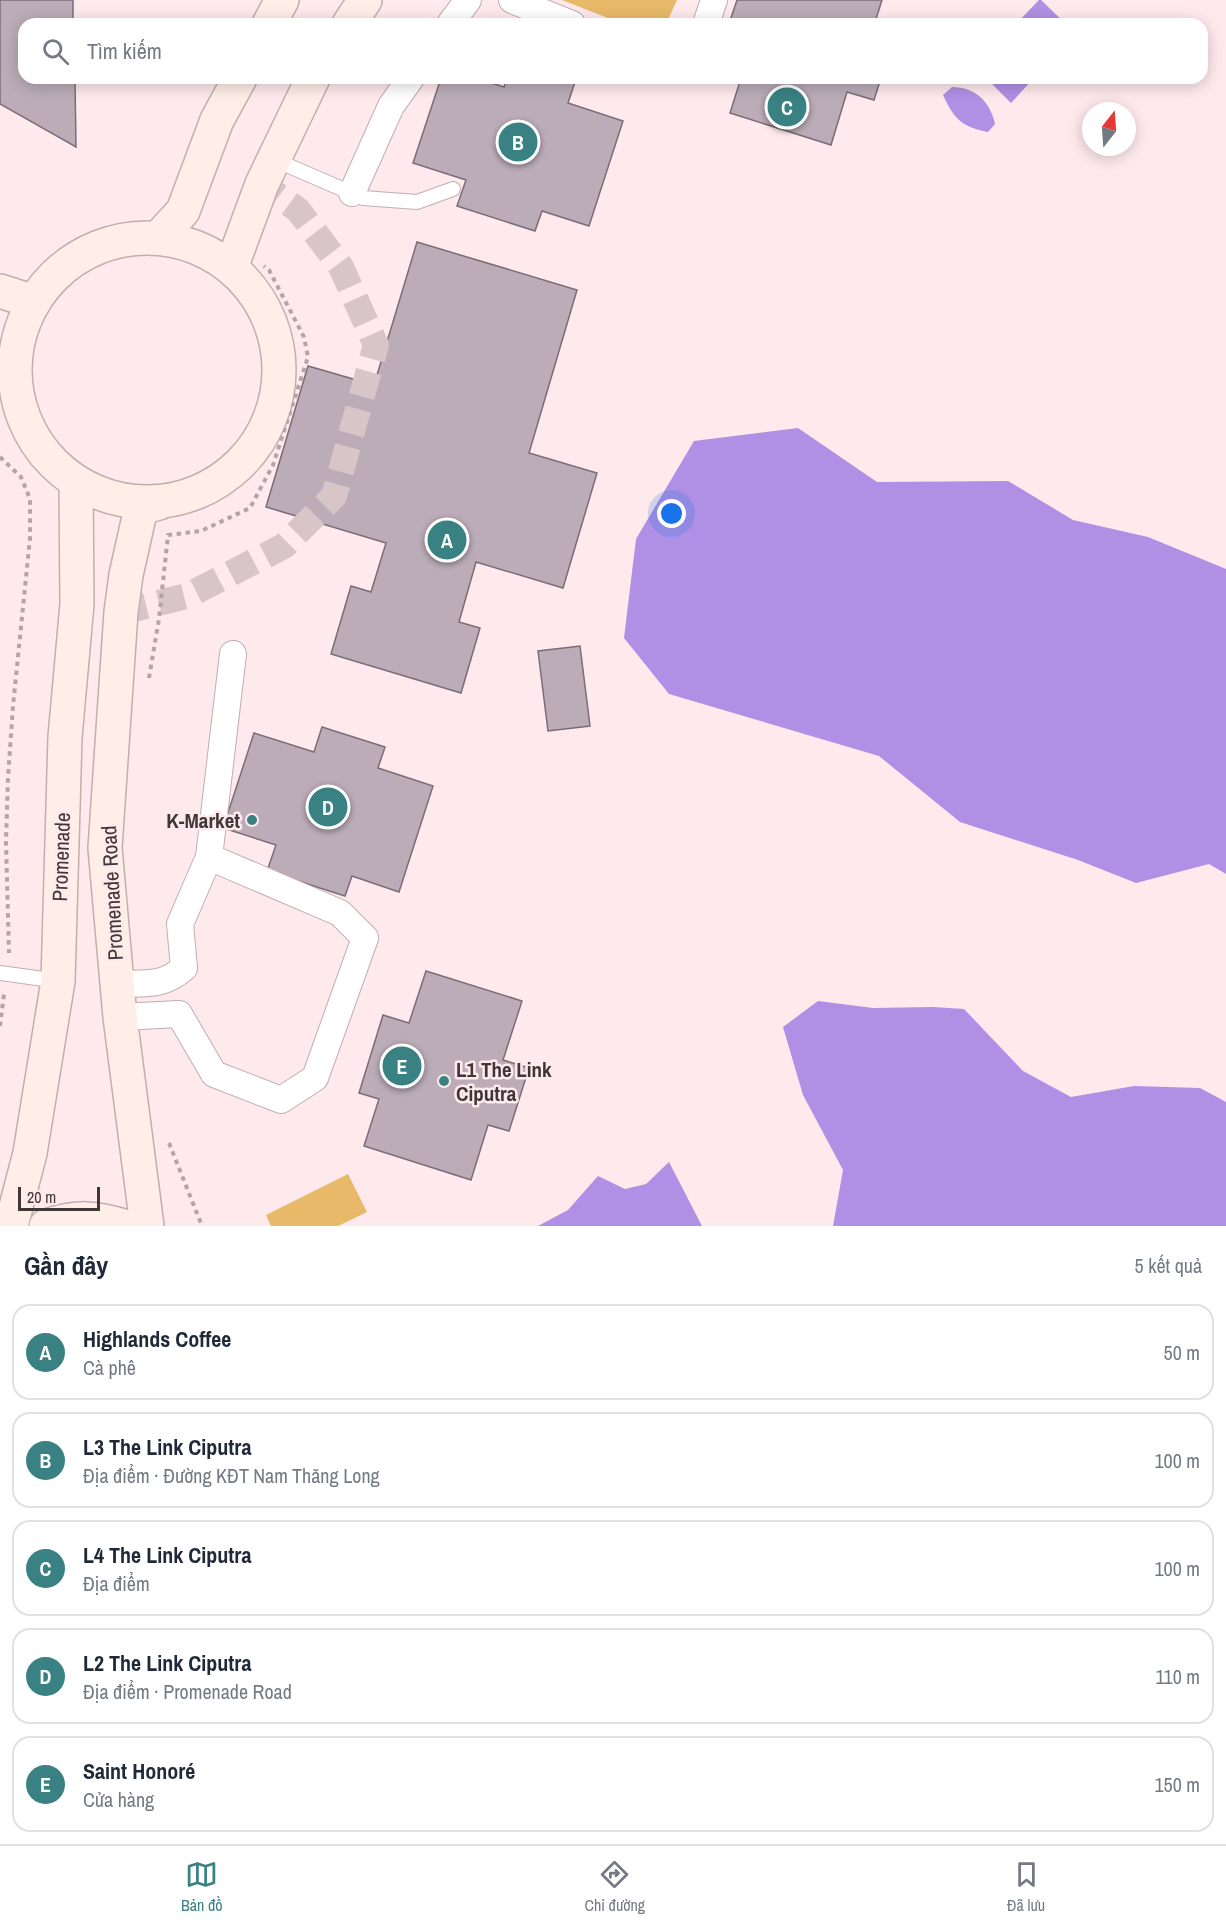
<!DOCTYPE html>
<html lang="vi">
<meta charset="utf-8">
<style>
:root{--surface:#fff;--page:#f2f2f3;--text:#1f2937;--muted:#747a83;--line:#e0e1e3;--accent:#398182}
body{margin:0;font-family:"Archivo Narrow",sans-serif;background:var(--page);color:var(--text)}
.compass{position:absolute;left:1082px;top:102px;width:54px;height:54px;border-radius:50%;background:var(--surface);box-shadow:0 3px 15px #0003;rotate:17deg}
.scale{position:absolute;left:18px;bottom:15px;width:82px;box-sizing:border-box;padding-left:6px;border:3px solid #3e3637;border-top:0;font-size:16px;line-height:21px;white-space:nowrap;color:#3e3637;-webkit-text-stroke:4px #fee9ec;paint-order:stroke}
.you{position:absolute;left:672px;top:514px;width:21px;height:21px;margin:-15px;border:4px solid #fff;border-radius:50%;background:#1a73e8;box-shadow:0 0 0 9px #1a73e833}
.badge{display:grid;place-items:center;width:39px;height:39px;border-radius:50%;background:var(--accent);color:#fff;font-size:20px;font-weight:700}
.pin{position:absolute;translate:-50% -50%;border:3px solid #fff;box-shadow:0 2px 6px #0006}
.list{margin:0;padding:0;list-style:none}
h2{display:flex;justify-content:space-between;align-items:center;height:78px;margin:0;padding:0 24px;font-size:26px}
h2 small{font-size:20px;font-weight:400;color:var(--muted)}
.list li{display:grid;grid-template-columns:39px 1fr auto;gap:18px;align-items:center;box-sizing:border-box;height:96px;margin:0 12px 12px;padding:0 12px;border:2px solid var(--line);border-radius:18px}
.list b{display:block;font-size:22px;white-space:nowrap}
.list p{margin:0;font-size:20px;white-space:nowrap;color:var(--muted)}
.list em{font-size:20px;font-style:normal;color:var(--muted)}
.icon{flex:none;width:33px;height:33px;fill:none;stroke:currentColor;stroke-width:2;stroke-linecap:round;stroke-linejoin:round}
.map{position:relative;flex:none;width:1226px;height:1226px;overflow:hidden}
.search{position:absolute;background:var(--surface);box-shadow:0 3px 15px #0003;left:18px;right:18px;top:18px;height:66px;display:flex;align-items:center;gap:15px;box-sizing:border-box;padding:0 21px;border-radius:18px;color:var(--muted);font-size:22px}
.sheet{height:618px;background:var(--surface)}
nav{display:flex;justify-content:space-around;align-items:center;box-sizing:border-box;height:84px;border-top:2px solid var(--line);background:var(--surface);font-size:16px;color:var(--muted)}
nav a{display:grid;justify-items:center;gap:3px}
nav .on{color:var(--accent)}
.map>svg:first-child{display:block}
</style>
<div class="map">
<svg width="1226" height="1226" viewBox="0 0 1226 1226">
<rect width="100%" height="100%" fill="#fee9ec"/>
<g fill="#e8b968">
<polygon points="562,0 677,0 666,24 623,24"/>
<polygon points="348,1174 367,1212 338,1226 271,1226 266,1215"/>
</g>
<g fill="#af90e4">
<polygon points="1039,0 1041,0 1066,24 1016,24"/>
<polygon points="986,78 1034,78 1011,103"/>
<path d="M 952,87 C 976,87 990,102 995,124 L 988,132 C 962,127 954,119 943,95 Z"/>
<polygon points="798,428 877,482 1008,481 1073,520 1148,537 1226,569 1226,874 1209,864 1136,883 1078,860 960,822 879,756 669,694 624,638 636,539 694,441"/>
<polygon points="818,1001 873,1008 933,1007 964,1009 1023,1071 1071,1097 1134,1086 1200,1088 1226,1102 1226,1226 833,1226 843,1170 803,1095 783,1027"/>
<polygon points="669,1162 702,1226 538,1226 568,1210 598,1176 625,1189 646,1184"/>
</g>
<g fill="#bbacb7" stroke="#7a6d77" stroke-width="1.5">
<polygon points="0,0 73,0 73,24 24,24 24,78 75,78 76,147 0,104"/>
<polygon points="737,0 882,0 876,19 893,24 729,24"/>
<polygon points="441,78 476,78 504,87 507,78 562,78 575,82 568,103 623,121 589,226 542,211 535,231 457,206 466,180 413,163"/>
<polygon points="741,78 881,78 874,100 847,92 831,145 730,113"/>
<polygon points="417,242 577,290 529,453 597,473 563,588 476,562 459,622 480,628 461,693 331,654 351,586 371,592 386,543 266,507 308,366 374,385"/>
<polygon points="580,646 590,726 548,731 538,651"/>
<polygon points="322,727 385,747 378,768 433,786 399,892 352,876 345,896 267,871 276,845 223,828 254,733 314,752"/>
<polygon points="426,971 522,1001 503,1060 529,1068 509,1131 488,1125 471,1180 364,1146 379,1099 359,1093 383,1015 409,1023"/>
</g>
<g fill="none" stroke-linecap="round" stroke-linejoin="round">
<polyline stroke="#d8c5c8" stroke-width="26" stroke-dasharray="26 13" stroke-linecap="butt" points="121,612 187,596 284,546 334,496 376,345 341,267 298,210 262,184"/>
<defs>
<g id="lane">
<polyline points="273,159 363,198 417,202 453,189"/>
<polyline points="0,973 58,981"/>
</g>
<g id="street">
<polyline points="512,0 572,24"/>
<polyline points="450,24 468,0"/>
<polyline points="706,24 714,0"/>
<polyline points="352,193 391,106 411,78"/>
<polyline points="209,857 233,654"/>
<path d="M 118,984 C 146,983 162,987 184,968 L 180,924 L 209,857 L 340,913 L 365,938 L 315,1078 L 281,1100 L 214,1074 L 179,1014 L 120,1017"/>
</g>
<g id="secondary">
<polyline points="269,24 282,0"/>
<polyline points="349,24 365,0"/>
<polyline points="160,236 183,211 217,120 240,78"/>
<circle cx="147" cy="370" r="132"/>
<polyline points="231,268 262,184 313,78"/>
<polyline points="0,291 34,302"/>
<polyline points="11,1226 30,1153 58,981 65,737 77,604 76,484"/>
<path d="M 46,1226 C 77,1216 94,1217 124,1226"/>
<polyline points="147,1226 120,1017 105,848 121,612 126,575 141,508 159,503"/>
</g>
</defs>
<use href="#lane" stroke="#c1aeb0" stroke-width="16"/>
<use href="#street" stroke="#c1aeb0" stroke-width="28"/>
<use href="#secondary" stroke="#c1aeb0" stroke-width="36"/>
<g stroke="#b4a4a6" stroke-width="4" stroke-dasharray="4.5 4.5" stroke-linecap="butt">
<polyline points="0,457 21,477 30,499 30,538 13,706 8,778 6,842 9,953"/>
<polyline points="149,678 159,619 168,535 201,531 250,508 273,465 308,357 304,337 269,270 264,266"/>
<polyline points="0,1026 4,994"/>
<polyline points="169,1143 202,1226"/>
</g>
<use href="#lane" stroke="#fff" stroke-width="14"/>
<use href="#street" stroke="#fff" stroke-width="26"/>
<use href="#secondary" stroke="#feeee7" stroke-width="33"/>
</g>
<g fill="#398182" stroke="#fee9ec" stroke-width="2">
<circle cx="252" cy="820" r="6"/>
<circle cx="444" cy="1081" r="6"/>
</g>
<g text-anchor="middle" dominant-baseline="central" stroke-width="5" stroke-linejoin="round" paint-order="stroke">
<g font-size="21" font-weight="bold" fill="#3e3637" stroke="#fee9ec" text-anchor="end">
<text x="240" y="820">K-Market</text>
<text x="456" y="1069" text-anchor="start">L1 The Link<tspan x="456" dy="24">Ciputra</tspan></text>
</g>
<g font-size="21" fill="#3e3637" stroke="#fee9ec">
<text transform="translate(61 857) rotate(-88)">Promenade</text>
<text transform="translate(112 893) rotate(-93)">Promenade Road</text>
</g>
</g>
</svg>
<svg class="compass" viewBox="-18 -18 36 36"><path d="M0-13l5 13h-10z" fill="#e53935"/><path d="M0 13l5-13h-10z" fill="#747a83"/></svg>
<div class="scale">20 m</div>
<div class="you"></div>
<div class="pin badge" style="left:447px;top:540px">A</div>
<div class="pin badge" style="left:518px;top:142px">B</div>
<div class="pin badge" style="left:787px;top:107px">C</div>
<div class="pin badge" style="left:328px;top:807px">D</div>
<div class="pin badge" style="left:402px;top:1066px">E</div>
<div class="search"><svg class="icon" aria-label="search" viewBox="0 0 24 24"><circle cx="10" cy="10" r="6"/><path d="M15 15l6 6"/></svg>Tìm kiếm</div>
</div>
<section class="sheet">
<h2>Gần đây<small>5 kết quả</small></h2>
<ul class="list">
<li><span class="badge">A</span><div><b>Highlands Coffee</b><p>Cà phê</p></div><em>50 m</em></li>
<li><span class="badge">B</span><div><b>L3 The Link Ciputra</b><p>Địa điểm · Đường KĐT Nam Thăng Long</p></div><em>100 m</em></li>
<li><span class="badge">C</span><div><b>L4 The Link Ciputra</b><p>Địa điểm</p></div><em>100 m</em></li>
<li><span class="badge">D</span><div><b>L2 The Link Ciputra</b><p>Địa điểm · Promenade Road</p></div><em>110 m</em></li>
<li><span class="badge">E</span><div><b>Saint Honoré</b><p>Cửa hàng</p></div><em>150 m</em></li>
</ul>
</section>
<nav>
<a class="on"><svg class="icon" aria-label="map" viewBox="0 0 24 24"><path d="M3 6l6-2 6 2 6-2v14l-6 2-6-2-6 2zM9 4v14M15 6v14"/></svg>Bản đồ</a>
<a><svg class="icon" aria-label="directions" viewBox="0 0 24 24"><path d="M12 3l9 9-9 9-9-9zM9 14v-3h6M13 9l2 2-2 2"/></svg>Chỉ đường</a>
<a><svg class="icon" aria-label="saved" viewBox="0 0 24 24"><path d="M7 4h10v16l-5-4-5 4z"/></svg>Đã lưu</a>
</nav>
